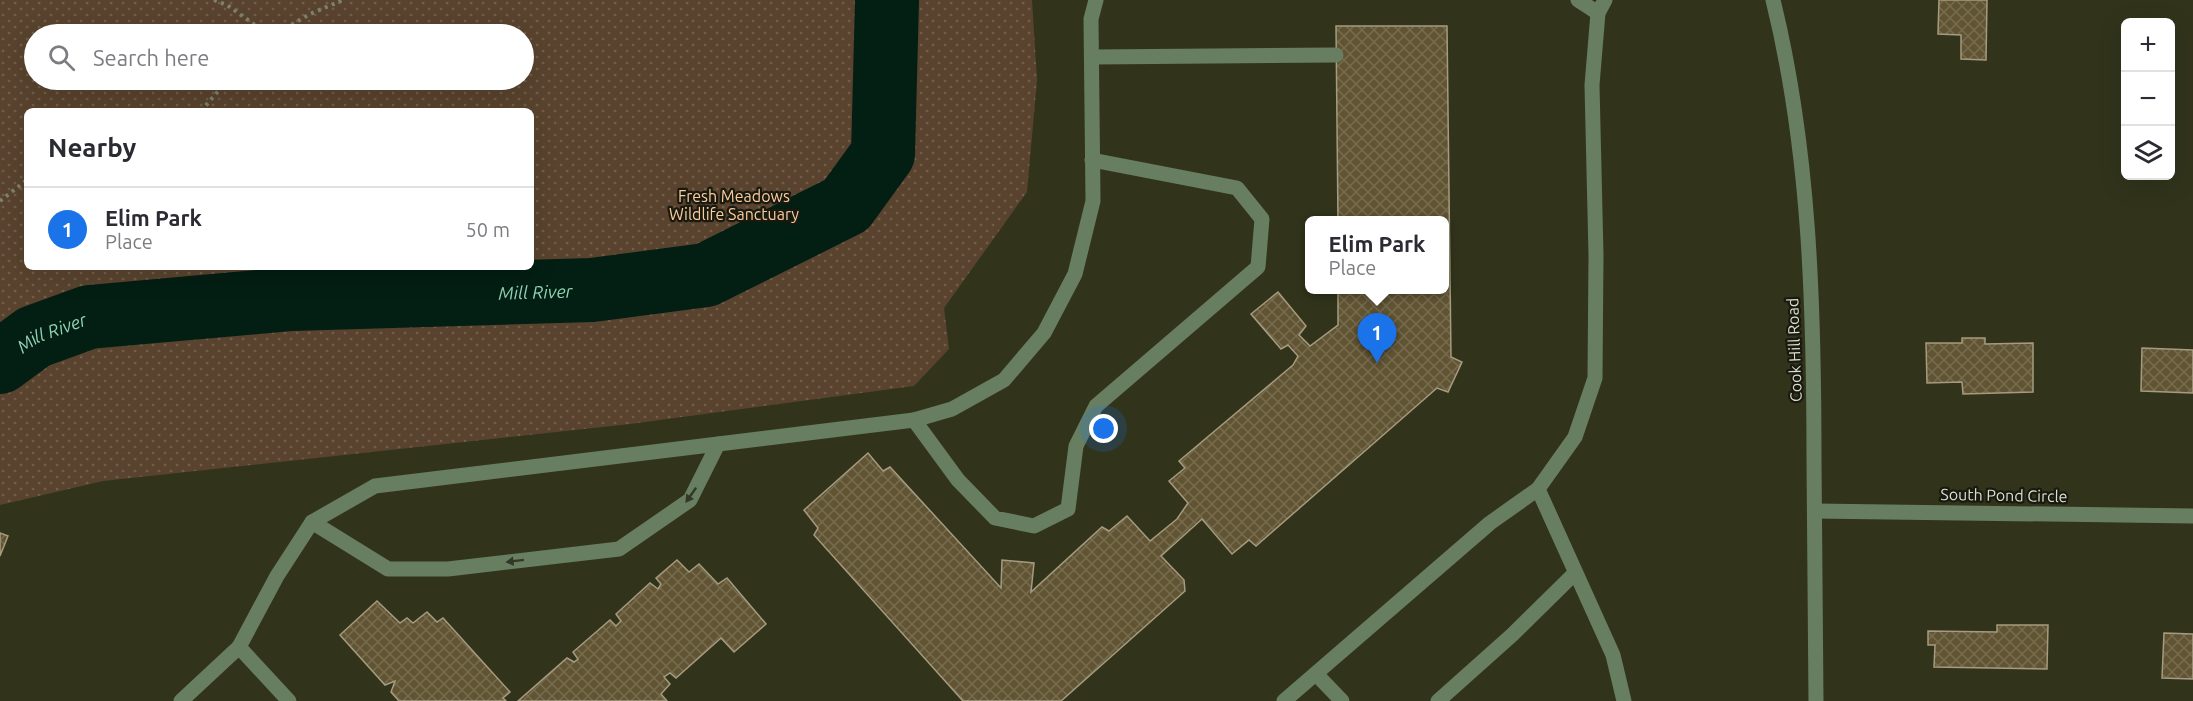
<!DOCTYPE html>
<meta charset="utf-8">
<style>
:root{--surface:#fff;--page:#f2f2f3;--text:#2b2b33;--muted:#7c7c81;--line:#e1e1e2;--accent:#1a73e8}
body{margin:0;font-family:Ubuntu,sans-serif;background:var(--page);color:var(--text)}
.controls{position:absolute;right:18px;top:18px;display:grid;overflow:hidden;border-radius:9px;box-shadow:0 6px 24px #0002}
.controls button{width:54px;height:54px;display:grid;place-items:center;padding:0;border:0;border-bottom:2px solid var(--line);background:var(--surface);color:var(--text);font:30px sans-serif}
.you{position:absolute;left:1104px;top:429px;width:21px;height:21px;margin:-15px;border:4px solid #fff;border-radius:50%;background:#1a73e8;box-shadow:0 0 0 9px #1a73e833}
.badge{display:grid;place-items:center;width:39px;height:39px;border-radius:50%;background:var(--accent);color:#fff;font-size:20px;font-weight:700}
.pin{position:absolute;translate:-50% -50px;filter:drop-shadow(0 2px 3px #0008)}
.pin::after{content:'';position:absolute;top:32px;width:21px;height:18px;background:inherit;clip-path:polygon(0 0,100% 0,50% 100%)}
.popup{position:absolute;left:1305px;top:216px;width:144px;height:78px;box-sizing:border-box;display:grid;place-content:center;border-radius:9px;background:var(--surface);filter:drop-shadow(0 2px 4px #0005);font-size:20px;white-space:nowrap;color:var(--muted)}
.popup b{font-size:22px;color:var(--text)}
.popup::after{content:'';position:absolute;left:50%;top:100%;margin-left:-12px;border:12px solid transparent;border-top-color:var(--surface)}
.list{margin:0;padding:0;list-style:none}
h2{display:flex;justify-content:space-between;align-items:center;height:78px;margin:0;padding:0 24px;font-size:26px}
h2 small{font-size:20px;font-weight:400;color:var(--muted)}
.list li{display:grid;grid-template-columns:39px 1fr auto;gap:18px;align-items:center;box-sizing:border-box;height:84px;padding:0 24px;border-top:2px solid var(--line)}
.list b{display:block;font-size:22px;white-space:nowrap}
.list p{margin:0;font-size:20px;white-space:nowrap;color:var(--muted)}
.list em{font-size:20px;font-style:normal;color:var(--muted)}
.icon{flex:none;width:33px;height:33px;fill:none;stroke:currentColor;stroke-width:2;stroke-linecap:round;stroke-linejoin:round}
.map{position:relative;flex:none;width:2193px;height:701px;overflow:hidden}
.search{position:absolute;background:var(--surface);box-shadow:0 6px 24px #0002;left:24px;top:24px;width:510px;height:66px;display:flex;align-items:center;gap:15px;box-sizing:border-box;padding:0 21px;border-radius:33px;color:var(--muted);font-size:22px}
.panel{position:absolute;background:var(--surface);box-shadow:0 6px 24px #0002;left:24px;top:108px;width:510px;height:162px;border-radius:9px}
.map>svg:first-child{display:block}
</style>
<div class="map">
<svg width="2193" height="701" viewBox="0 0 2193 701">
<defs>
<pattern id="park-dots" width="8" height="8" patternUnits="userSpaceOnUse" patternTransform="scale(1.5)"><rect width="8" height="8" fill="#59432e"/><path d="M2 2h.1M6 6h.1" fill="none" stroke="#705e4b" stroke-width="1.8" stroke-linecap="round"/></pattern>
<pattern id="building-cross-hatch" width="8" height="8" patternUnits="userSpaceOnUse" patternTransform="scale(1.5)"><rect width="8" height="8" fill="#615433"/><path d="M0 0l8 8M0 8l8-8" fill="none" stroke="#776c50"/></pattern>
</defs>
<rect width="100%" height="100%" fill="#31341b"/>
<path fill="url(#park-dots)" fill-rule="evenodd" d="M 0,0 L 1032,0 L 1037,80 L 1027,192 L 944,308 L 949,349 L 914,386 L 630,424 L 103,481 L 0,505 ZM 34,34 L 524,34 L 524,80 L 34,80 ZM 27,111 L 531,111 L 531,267 L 27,267 Z"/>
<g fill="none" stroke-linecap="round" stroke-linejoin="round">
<path stroke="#031e13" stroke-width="64" id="s1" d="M 0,362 L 34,337 L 89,317 L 292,299 L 592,290 L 706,275 L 846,205 L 883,154 L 887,0"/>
</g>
<g fill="url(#building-cross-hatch)" stroke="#a69b80" stroke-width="1.5">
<polygon points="1939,0 1987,0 1986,60 1961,59 1961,35 1938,34"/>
<polygon points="1336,26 1447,26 1451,357 1462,362 1448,392 1437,388 1256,546 1249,540 1232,554 1202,519 1161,556 1184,580 1185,591 1061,701 963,701 814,535 818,528 804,510 868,453 883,471 890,467 1001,588 1002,560 1034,563 1031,592 1102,527 1109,531 1127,516 1150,541 1177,519 1188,503 1169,481 1185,468 1179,461 1293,365 1298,356 1288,345 1281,349 1251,314 1278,292 1306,326 1299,335 1310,346 1338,325 1338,290 1444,290 1444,220 1338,220"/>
<polygon points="1962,338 1985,338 1985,344 2033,343 2033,392 1963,394 1962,382 1927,383 1926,343 1962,343"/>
<polygon points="2142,348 2193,350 2193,393 2141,391"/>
<polygon points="0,533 8,536 0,556"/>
<polygon points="677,560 689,572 699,564 718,584 727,578 766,624 734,652 721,638 676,678 670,673 664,677 670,684 661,694 667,701 518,701 567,658 574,662 578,659 573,652 610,620 616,626 621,621 616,614 650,583 658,589 661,584 656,578"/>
<polygon points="377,601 400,623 407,618 413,623 427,612 437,622 443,618 510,692 503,698 506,701 399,701 391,692 395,681 385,685 340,635"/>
<polygon points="1997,625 2048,625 2047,669 1934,667 1935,645 1928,645 1928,631 1997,632"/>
<polygon points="2164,633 2193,634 2193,679 2162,678"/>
</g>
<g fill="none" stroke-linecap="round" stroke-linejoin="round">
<g stroke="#7f816d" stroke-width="4" stroke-dasharray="3 4.5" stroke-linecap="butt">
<polyline points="214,0 227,5 266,33"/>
<polyline points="263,34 289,26 310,14 343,0"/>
<polyline points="201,111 228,80"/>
<polyline points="0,201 27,180"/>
</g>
<g stroke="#687e61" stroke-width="15">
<polyline points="1578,0 1598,13 1605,0"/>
<path d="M 1773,0 C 1810,150 1814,307 1814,460 C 1814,541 1815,621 1816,701"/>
<polyline points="1598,13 1592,85 1596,255 1595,378 1575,437 1538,489 1613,655 1624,701"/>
<polyline points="1092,57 1336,55"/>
<polyline points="914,420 958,480 995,518 1034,526 1068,509 1076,446 1096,406 1258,267 1262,219 1237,188 1092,160"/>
<polyline points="1815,511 2193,516"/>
<polyline points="312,522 388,569 448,569 619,549 690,500 718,444"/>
<polyline points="239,647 277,576 312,522 375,486 914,420 952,409 1004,380 1044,333 1075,274 1093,201 1091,19 1096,0"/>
<polyline points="1316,674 1342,701"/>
<polyline points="181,701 239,647 289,701"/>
<polyline points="1284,701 1490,523 1538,489"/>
<polyline points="1438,701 1512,635 1575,573"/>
</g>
</g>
<defs><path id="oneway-solid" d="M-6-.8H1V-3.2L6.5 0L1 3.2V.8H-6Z" transform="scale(1.5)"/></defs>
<g fill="#313828">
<use href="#oneway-solid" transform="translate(691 495) rotate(125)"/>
<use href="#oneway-solid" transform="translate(515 561) rotate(173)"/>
</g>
<g text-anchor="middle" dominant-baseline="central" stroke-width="4.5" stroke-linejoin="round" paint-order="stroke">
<g font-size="16" fill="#fccb9e" stroke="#191a0f">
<text x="734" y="196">Fresh Meadows<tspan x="734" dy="18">Wildlife Sanctuary</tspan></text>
</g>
<g font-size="16" fill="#dcdecf" stroke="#191a0f">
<text transform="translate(1794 350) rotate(-92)">Cook Hill Road</text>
<text transform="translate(2004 495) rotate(1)">South Pond Circle</text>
</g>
<g font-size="18" font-style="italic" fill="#91d3b3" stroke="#191a0f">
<text stroke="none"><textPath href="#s1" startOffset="548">Mill River</textPath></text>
<text stroke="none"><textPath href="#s1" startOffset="60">Mill River</textPath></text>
</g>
</g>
</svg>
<div class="controls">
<button>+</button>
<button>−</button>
<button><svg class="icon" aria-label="layers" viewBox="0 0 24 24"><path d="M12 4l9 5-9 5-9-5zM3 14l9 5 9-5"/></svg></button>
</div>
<div class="you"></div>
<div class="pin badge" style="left:1377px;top:363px">1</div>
<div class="popup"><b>Elim Park</b>Place</div>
<div class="search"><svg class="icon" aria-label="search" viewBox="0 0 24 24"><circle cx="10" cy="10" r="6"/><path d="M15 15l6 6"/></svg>Search here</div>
<section class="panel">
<h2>Nearby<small></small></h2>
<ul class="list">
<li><span class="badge">1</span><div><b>Elim Park</b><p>Place</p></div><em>50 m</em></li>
</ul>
</section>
</div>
